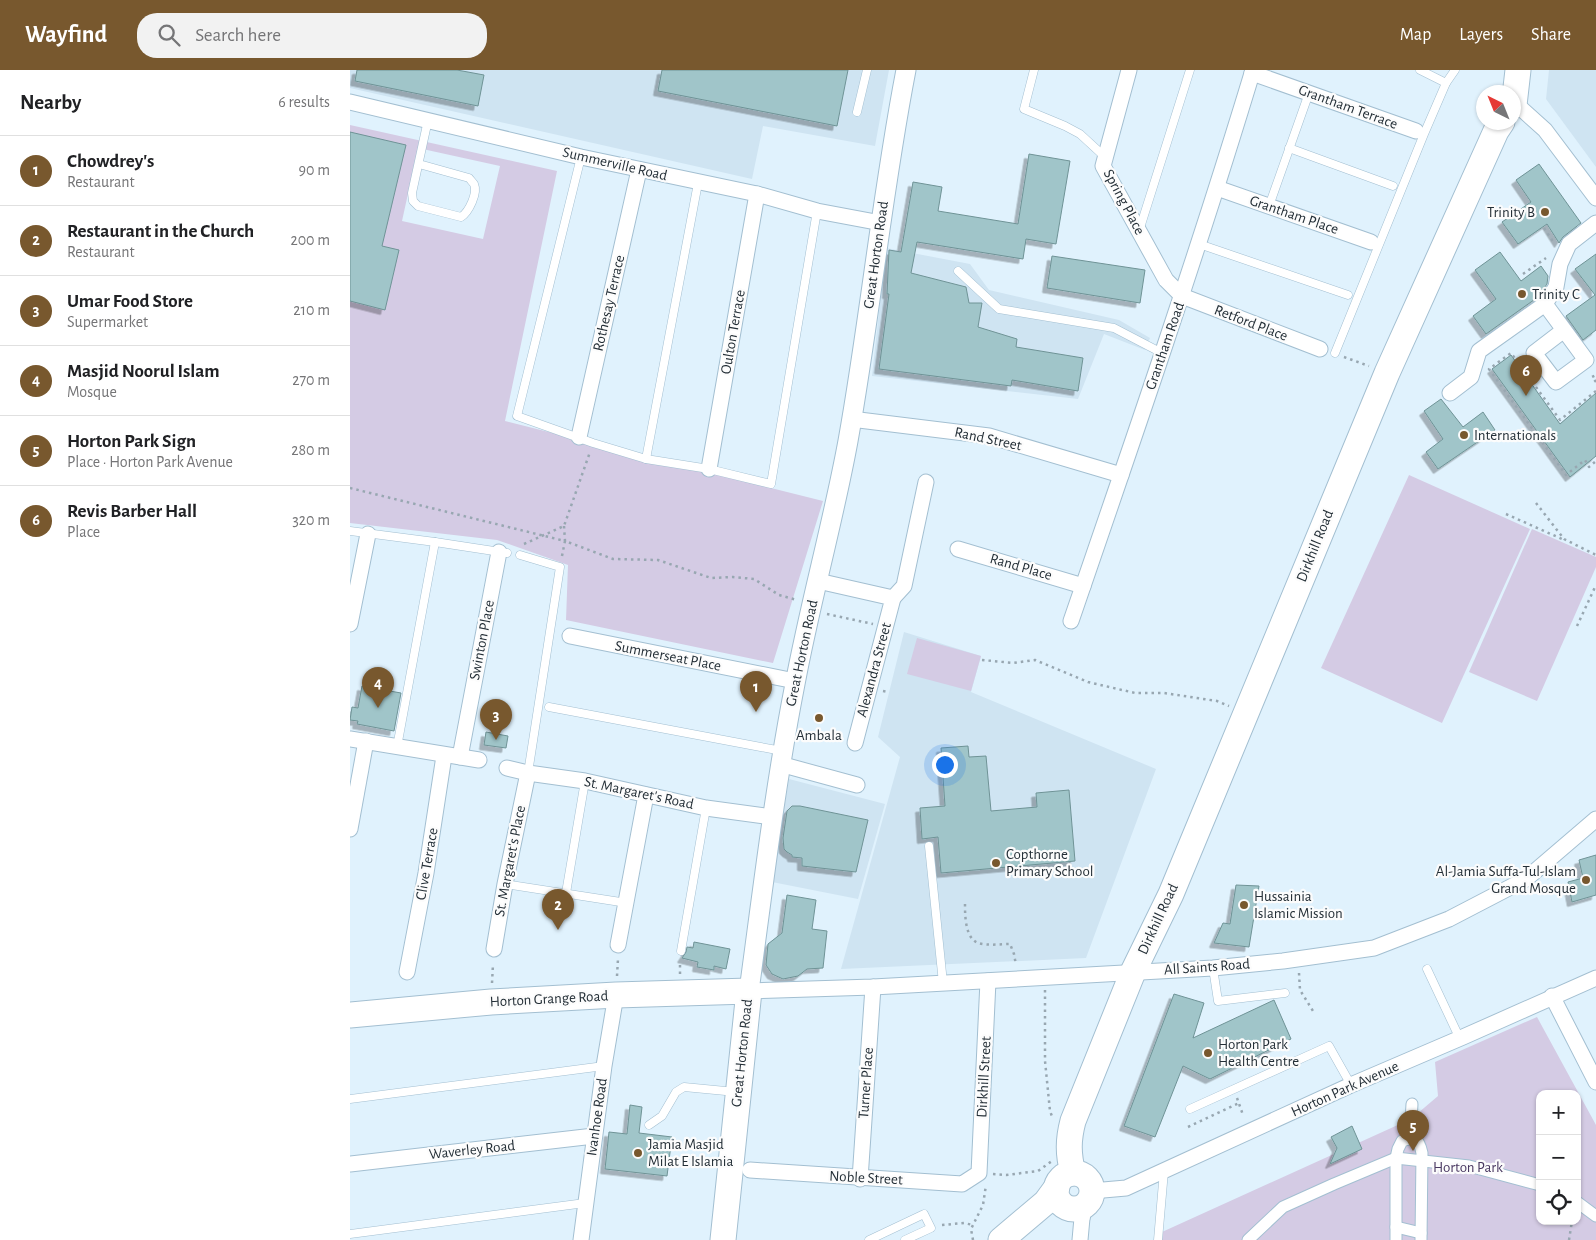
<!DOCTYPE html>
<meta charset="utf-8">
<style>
:root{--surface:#fff;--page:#f2f2f2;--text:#202124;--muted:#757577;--line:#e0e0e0;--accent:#78582e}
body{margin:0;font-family:"Alegreya Sans",sans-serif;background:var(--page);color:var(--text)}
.controls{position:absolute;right:15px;bottom:15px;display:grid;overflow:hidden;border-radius:10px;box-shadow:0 1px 4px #0004}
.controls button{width:45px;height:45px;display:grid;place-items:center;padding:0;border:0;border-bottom:1px solid var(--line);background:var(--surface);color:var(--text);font:25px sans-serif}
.compass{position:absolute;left:1126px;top:15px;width:45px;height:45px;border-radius:50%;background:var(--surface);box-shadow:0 1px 4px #0004;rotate:317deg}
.you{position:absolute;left:594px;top:694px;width:18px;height:18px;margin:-12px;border:4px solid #fff;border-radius:50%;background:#1a73e8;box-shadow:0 0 0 8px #1a73e833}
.badge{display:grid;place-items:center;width:32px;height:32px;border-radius:50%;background:var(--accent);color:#fff;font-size:16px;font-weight:700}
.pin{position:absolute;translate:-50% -41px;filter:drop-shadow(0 1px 2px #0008)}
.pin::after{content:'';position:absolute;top:26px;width:18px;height:15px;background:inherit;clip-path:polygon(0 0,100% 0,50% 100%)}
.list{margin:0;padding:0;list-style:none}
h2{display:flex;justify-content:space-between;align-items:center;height:65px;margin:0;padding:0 20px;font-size:21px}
h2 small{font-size:16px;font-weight:400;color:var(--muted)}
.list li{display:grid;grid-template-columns:32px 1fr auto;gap:15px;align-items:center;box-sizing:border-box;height:70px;padding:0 20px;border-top:1px solid var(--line)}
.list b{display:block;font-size:19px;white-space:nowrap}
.list p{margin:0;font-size:16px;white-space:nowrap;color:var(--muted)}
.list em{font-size:16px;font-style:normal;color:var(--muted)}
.icon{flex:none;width:28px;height:28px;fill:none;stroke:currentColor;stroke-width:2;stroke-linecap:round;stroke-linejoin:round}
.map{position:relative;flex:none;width:1246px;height:1170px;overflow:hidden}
header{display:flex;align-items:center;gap:30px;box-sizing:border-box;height:70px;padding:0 25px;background:var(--accent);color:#fff}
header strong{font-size:24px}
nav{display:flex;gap:28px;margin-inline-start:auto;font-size:18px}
.search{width:350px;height:45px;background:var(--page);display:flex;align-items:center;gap:12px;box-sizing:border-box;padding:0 18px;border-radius:20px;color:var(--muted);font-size:19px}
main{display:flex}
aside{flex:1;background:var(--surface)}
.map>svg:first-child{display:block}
</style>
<header>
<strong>Wayfind</strong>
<div class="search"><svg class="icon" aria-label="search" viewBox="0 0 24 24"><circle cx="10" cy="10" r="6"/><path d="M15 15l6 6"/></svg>Search here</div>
<nav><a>Map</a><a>Layers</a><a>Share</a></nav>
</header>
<main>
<aside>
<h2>Nearby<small>6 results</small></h2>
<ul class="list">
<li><span class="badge">1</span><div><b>Chowdrey's</b><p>Restaurant</p></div><em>90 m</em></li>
<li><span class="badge">2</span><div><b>Restaurant in the Church</b><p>Restaurant</p></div><em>200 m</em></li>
<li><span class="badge">3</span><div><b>Umar Food Store</b><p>Supermarket</p></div><em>210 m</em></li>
<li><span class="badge">4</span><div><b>Masjid Noorul Islam</b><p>Mosque</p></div><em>270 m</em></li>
<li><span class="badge">5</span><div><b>Horton Park Sign</b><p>Place · Horton Park Avenue</p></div><em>280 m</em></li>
<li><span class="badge">6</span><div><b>Revis Barber Hall</b><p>Place</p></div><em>320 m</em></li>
</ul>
</aside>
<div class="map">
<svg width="1246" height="1170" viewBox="0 0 1246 1170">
<defs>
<filter id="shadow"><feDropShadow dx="-4.5" dy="4.5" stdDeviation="0" flood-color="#0004"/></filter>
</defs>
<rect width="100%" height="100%" fill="#e0f2fd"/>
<g fill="#cfe4f2">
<polygon points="0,0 539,0 525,76 413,56 402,109 0,18"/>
<polygon points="1199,0 1246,0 1246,97 1196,29"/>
<polygon points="536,178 620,194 639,220 769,250 800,268 795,280 754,264 728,329 522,306"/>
<polygon points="554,562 631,586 621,622 806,699 736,888 491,899 550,687 528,667"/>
<polygon points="439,709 535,734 508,829 422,812"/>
</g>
<g fill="#d4cbe4" fill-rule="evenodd">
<path d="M 0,55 L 207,101 L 155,351 L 473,431 L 423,593 L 216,550 L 218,495 L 147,470 L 0,453 ZM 68,78 L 150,96 L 133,169 L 52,151 Z"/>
<polygon points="1059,405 1180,459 1092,653 971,598"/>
<polygon points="1182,459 1246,487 1246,497 1187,631 1119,602"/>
<polygon points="567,568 631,586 621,621 557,604"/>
<path d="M 1187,947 L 1246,1055 L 1246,1170 L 811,1170 L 812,1162 L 1061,1049 L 1088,1026 L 1085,992 ZM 1190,1024 L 1227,1024 L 1227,1151 L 1190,1151 Z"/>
</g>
<g fill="#a0c5c9" stroke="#6f9396" filter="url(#shadow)">
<polygon points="7,0 107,0 134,5 128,36 5,11"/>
<polygon points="312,0 498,0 487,56 308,21"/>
<polygon points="0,62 56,75 32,176 49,180 35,240 0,231"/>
<polygon points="679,84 720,91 706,174 676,169 673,189 567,172 561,203 616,217 619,233 632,233 628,257 667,269 666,277 733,288 728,321 662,310 661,316 529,299 539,224 537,224 539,180 551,182 563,112 592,117 588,141 668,154"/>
<polygon points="1189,94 1231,153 1213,167 1209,173 1197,154 1168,174 1152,152 1181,132 1166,110"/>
<polygon points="1150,182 1171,211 1191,196 1198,206 1197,214 1188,227 1136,264 1123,246 1146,229 1125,200"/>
<polygon points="1246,184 1246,260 1233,270 1216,246 1245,225 1225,199"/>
<polygon points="702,186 795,200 790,233 697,218"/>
<polygon points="1161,285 1210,354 1246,323 1246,386 1220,407 1142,299"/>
<polygon points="1091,329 1113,357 1133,342 1145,360 1088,399 1076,382 1093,369 1074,341"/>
<polygon points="12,616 51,623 44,661 7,654 8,651 0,650 2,637 8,638"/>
<polygon points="136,662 158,666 156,678 134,675"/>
<polygon points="618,676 619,687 636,686 641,741 687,737 686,723 719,720 725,791 591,803 588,767 572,769 570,738 595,736 591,678"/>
<polygon points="442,736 450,736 518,750 506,802 452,796 452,788 442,787 442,785 437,782 434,779 433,768 437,741"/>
<polygon points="1246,785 1246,825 1222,832 1218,812 1233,808 1229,790"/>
<polygon points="886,815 909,816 899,877 864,873 873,853 880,854"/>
<polygon points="437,825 466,830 462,859 477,861 473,898 457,899 448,906 433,909 422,904 416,895 418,874 432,863"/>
<polygon points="344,872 380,879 376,899 364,896 364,900 347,897 348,892 332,888 336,882 337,877 343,878"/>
<polygon points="824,924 854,933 843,968 924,930 941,969 860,1009 833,996 805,1067 774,1056"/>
<polygon points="280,1035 292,1037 289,1063 322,1067 317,1106 255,1099 259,1062 277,1064"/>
<polygon points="1002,1056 1012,1079 980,1094 987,1078 981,1067"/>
</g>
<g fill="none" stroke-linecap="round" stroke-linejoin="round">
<defs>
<g id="service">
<polyline points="684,0 674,39 715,56 730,64 755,87"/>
<polyline points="1070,0 1096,13"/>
<polyline points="507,42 517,0"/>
<polyline points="939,78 1043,116"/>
<polyline points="231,87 167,346 243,373 296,389 359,399 421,414 467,141"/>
<path d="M 69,94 L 119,108 C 120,109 123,113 124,114 C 128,123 119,142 111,147 L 68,136 L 63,131 L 62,123 L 78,50"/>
<polyline points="919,136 959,23"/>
<polyline points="789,161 840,0"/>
<polyline points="849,174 998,225"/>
<polyline points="608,201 649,239 764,258 812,283"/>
<polyline points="985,283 1074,64 1096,13 1105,0"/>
<polyline points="296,389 348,113"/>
<polyline points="0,461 85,472 157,483"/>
<polyline points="170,485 210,497 178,703"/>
<polyline points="199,637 432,681"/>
<polyline points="47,677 85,472"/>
<polyline points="579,776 593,913"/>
<polyline points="155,814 277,833"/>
<polyline points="216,823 235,711"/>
<polyline points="331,881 356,738"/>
<polyline points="863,898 868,931 935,923"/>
<polyline points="1077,899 1110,969"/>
<polyline points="0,1029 254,996"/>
<polyline points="840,1039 979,976 1001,1015"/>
<polyline points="299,1055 312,1046 326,1022 334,1017 386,1022"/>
<polyline points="0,1164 235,1133"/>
<polyline points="519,1170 574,1144 581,1158 555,1170"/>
<polyline points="808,1170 814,1101"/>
</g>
<g id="pedestrian">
<polyline points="1060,1068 1062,1034"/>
<polyline points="1227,1132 1246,1146"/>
<polyline points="1046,1157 1071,1163"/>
<polyline points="898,1170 933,1137 984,1114 1046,1088 1119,1096 1190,1115"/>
<path d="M 1046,1170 L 1046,1088 L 1048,1079 L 1052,1071 C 1065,1066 1069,1069 1072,1083 L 1071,1170"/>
</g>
<g id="minor">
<polyline points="779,0 753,96 816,210 832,226 970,279"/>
<polyline points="902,3 1066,61"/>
<polyline points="0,32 231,87 407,124 467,141 531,153"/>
<polyline points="1165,33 1195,60 1246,128"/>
<polyline points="867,118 1021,172"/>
<polyline points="1195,234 1236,290 1206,312 1184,283 1214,260"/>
<polyline points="1100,323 1121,307 1129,281 1195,234 1206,217 1210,194 1219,174 1246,153"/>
<polyline points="501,349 639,366 771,405"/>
<polyline points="229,367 289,100"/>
<polyline points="359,399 407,124"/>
<polyline points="608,479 733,516"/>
<polyline points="468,511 543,528 505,673"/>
<polyline points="543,528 554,516 576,412"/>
<path d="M 721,551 C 784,368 847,185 903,0"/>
<polyline points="0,554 18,464"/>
<polyline points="220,566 445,611"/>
<polyline points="0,669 129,690"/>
<polyline points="110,687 149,482"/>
<polyline points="430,694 507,715"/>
<polyline points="157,698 178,703 235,711 356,738 422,747"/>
<polyline points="0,759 16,671"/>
<polyline points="268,875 296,725"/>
<polyline points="144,879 155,814 178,703"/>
<polyline points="57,902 76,803 94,686"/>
<polyline points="399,921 523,917 863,898 933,891 1024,878 1099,849 1176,809 1246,749"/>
<polyline points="1202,926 1246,1012"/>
<polyline points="0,1094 244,1066"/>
<polyline points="400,1100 612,1114 629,1103 638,911"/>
<polyline points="510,1109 523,917"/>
<polyline points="742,1121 776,1118 1001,1015 1113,967 1246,908"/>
<polyline points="724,1138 732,1148 736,1134"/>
<polyline points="231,1170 254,996 266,925"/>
<polyline points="730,1170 732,1148"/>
</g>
<path id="tertiary" d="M 399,921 C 413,818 425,716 445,614 C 460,533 483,453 498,371 C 520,248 532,123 556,0"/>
<g id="primary">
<polyline points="1164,35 1168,0"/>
<polyline points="0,945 141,932 266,925 399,921 373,1170"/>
<path d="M 723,1103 C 718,1084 718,1070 723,1051 L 783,902 L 821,824 L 1037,303 L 1146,61 L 1152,52"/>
<circle cx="724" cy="1121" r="18"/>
<polyline points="651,1170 696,1132 707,1117"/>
</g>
</defs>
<use href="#service" stroke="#a3bfd1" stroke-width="9"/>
<use href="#pedestrian" stroke="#a3bfd1" stroke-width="13"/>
<use href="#minor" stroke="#a3bfd1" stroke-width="17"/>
<use href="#tertiary" stroke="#a3bfd1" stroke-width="21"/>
<use href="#primary" stroke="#a3bfd1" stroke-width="27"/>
<g stroke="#98a7b1" stroke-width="2.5" stroke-dasharray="2.5 4" stroke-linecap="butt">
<polyline points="1194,158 1204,173"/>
<polyline points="1173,204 1196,188"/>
<polyline points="994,287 1019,296"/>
<polyline points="1246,312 1242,307 1246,305"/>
<polyline points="1246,321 1210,350 1161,283 1139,299 1216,405 1235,390 1239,397 1246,391"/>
<polyline points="0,418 215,471 214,456"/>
<polyline points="1186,433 1214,469 1246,485"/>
<polyline points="1156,444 1212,469"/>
<polyline points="174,474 214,456 240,382"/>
<polyline points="212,486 215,471 263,489 308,490 361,508 383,507 404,509 429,525 447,530"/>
<polyline points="477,544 523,554"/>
<polyline points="1227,556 1246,515"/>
<polyline points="632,590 663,593 685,590 738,612 785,623 814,623 867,631 879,636"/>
<polyline points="533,621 539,622"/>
<path d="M 615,834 C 615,845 615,868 628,873 C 637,876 651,874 660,874 L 664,884 L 666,895"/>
<polyline points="949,903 950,920 963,941"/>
<polyline points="330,904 330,892"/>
<polyline points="267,906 268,889"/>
<polyline points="142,913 143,894"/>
<polyline points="695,920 695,991 700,1041 703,1049"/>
<polyline points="887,1028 893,1045"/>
<polyline points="838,1057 889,1033"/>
<polyline points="643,1104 656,1105 688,1101 702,1091"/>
<polyline points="592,1155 614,1153 623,1155"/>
<polyline points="623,1170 621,1159 633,1135 636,1115"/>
<polyline points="1219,1170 1222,1151"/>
</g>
<use href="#service" stroke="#fff" stroke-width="8"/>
<use href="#pedestrian" stroke="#fff" stroke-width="11"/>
<use href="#minor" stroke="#fff" stroke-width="15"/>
<use href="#tertiary" stroke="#fff" stroke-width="19"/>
<use href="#primary" stroke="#fff" stroke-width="25"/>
</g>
<g fill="#78582e" stroke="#fcfcfc" stroke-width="2">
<circle cx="1195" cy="142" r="5"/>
<circle cx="1172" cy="224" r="5"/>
<circle cx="1114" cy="365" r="5"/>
<circle cx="469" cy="648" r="5"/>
<circle cx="646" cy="793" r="5"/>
<circle cx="1236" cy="810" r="5"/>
<circle cx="894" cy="835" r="5"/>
<circle cx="858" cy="983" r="5"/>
<circle cx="288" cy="1083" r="5"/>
</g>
<g text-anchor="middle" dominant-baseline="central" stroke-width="4.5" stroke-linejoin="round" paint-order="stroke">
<g font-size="15" fill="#242f37" stroke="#fcfcfc">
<text transform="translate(998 37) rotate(20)">Grantham Terrace</text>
<text transform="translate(265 94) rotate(13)">Summerville Road</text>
<text transform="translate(774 132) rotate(62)">Spring Place</text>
<text transform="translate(944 145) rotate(19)">Grantham Place</text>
<text transform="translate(526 185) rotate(-82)">Great Horton Road</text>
<text transform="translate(259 233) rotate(-77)">Rothesay Terrace</text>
<text transform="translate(901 253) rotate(21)">Retford Place</text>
<text transform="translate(383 262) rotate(-80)">Oulton Terrace</text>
<text transform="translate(815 276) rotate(-71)">Grantham Road</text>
<text transform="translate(638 369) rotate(12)">Rand Street</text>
<text transform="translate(965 476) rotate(-68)">Dirkhill Road</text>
<text transform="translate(671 497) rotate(16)">Rand Place</text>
<text transform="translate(132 570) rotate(-79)">Swinton Place</text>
<text transform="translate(452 583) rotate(-78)">Great Horton Road</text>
<text transform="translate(318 586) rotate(11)">Summerseat Place</text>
<text transform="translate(524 600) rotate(-75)">Alexandra Street</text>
<text transform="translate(289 723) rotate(12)">St. Margaret's Road</text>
<text transform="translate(160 791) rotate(-79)">St. Margaret's Place</text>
<text transform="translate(77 794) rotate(-80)">Clive Terrace</text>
<text transform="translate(808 849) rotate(-65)">Dirkhill Road</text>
<text transform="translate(857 897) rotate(-4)">All Saints Road</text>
<text transform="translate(199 929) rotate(-3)">Horton Grange Road</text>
<text transform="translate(392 983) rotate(-84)">Great Horton Road</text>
<text transform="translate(634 1007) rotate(-87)">Dirkhill Street</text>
<text transform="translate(516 1013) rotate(-86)">Turner Place</text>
<text transform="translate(995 1019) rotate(-24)">Horton Park Avenue</text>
<text transform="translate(247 1047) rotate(-82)">Ivanhoe Road</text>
<text transform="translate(122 1080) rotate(-6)">Waverley Road</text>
<text transform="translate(516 1108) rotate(3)">Noble Street</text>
</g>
<g font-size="15" fill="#242f37" stroke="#fcfcfc" text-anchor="start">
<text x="1185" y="142" text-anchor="end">Trinity B</text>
<text x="1182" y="224">Trinity C</text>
<text x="1124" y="365">Internationals</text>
<text x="469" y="665" text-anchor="middle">Ambala</text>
<text x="656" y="784">Copthorne<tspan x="656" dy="17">Primary School</tspan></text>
<text x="1226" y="801" text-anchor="end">Al-Jamia Suffa-Tul-Islam<tspan x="1226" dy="17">Grand Mosque</tspan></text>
<text x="904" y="826">Hussainia<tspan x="904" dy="17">Islamic Mission</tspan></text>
<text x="868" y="974">Horton Park<tspan x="868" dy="17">Health Centre</tspan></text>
<text x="298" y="1074">Jamia Masjid<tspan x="298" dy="17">Milat E Islamia</tspan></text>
</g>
<g font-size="15" fill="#493861" stroke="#fcfcfc">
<text x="1118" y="1097">Horton Park</text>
</g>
</g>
</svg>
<div class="controls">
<button>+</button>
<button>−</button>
<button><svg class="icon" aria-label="locate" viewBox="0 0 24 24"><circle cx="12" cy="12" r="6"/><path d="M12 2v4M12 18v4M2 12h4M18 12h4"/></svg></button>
</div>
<svg class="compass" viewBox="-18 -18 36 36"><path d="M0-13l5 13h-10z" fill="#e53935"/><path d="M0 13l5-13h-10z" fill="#757577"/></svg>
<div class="you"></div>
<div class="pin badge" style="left:406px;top:642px">1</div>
<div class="pin badge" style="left:208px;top:860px">2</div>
<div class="pin badge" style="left:146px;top:670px">3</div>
<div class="pin badge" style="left:28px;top:638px">4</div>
<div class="pin badge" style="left:1063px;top:1081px">5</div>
<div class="pin badge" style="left:1176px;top:326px">6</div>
</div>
</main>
